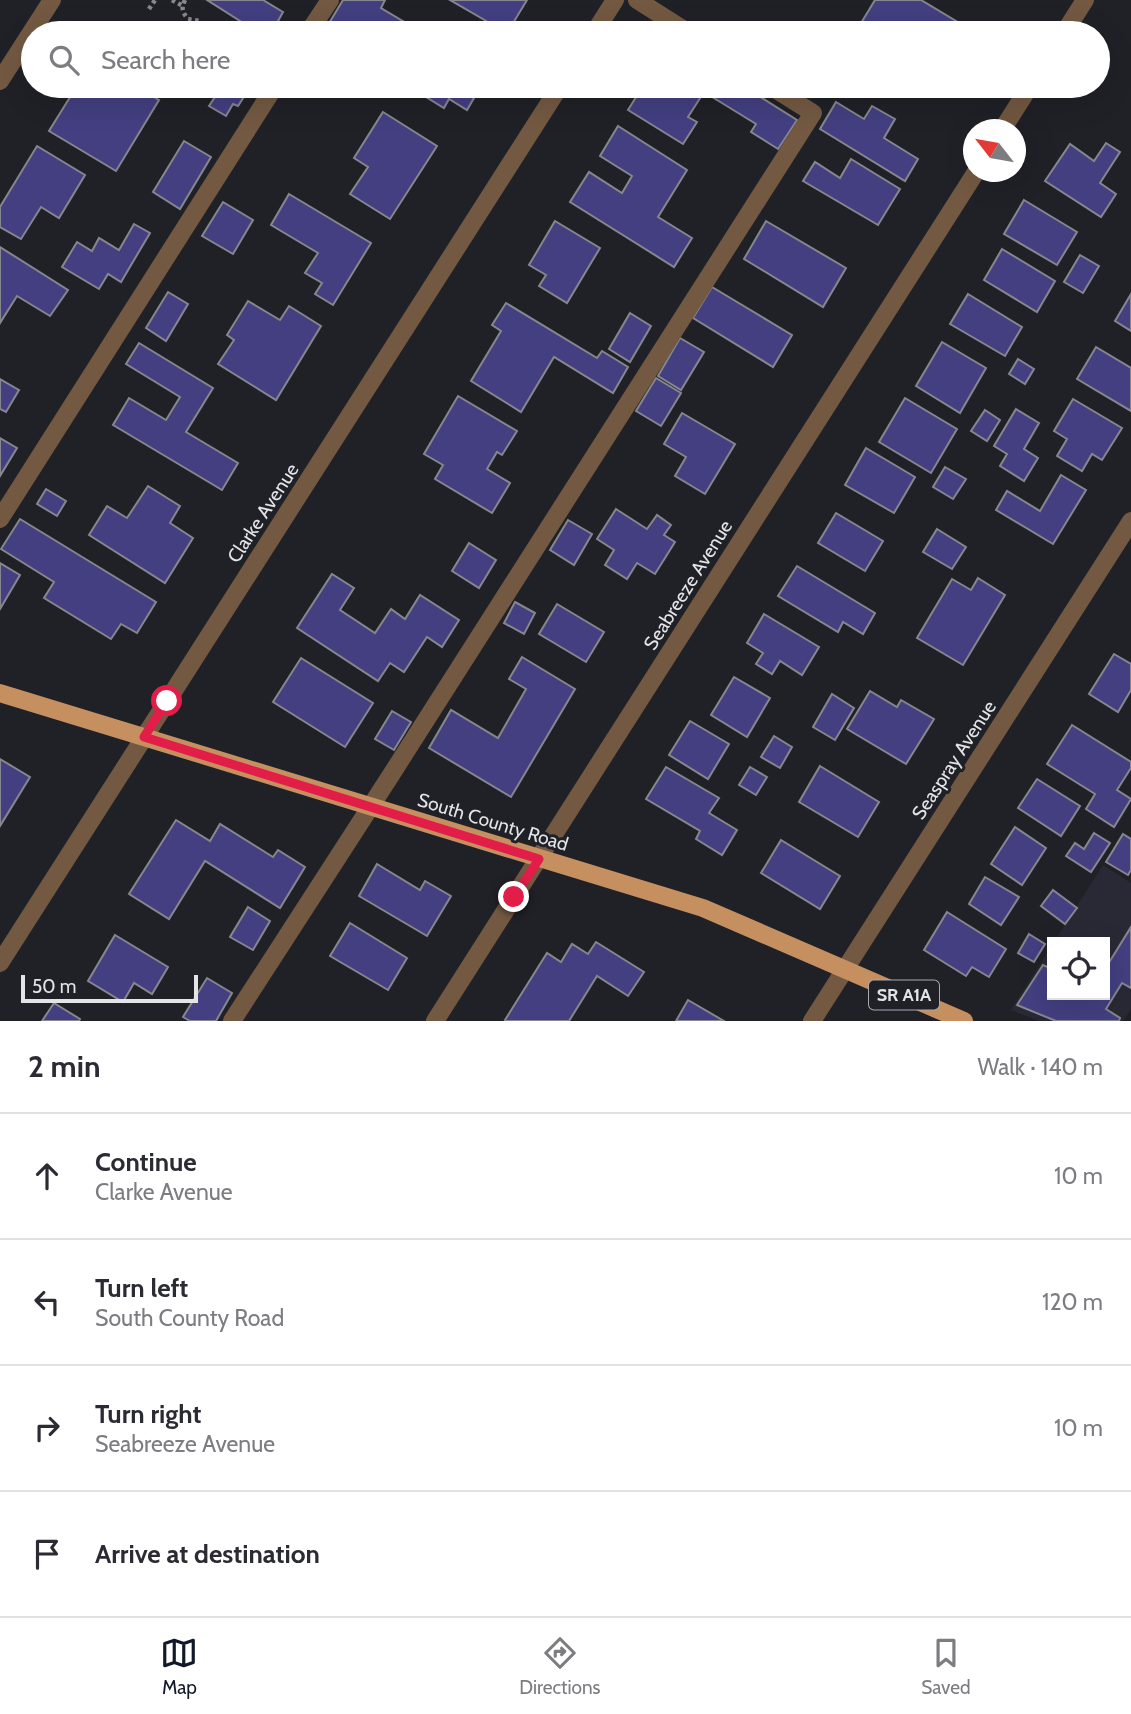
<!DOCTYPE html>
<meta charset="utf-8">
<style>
:root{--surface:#fff;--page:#f7f7f7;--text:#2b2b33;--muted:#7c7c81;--line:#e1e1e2;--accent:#111827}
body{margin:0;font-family:Cabin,sans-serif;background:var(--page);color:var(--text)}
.controls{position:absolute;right:21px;bottom:21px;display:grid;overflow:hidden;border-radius:0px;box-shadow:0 7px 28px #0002}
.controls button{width:63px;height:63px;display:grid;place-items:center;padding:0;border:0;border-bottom:2px solid var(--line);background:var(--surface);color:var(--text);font:35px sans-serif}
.compass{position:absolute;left:963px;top:119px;width:63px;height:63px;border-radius:50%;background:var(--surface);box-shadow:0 7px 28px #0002;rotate:301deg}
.scale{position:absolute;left:21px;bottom:18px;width:177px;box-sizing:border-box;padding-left:7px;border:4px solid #e3e4e8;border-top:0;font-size:19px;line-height:24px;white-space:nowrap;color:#e3e4e8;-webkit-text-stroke:5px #202127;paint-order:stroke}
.stop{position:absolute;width:21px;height:21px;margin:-16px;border:5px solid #e11d48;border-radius:50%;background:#fff}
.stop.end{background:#e11d48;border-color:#fff;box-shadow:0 2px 7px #0008}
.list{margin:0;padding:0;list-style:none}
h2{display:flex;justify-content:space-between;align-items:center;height:91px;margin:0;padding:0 28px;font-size:30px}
h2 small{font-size:23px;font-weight:400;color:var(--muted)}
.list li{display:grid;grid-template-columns:46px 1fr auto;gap:21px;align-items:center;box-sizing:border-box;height:126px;padding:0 28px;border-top:2px solid var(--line)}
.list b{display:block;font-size:26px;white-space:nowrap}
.list p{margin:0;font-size:23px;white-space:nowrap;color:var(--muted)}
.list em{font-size:23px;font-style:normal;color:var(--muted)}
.icon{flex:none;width:38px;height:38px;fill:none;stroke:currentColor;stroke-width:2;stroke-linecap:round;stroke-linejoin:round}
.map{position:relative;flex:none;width:1131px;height:1021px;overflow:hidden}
.search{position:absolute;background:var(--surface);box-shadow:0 7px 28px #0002;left:21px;right:21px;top:21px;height:77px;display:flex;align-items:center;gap:18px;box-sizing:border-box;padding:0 24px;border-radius:38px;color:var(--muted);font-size:26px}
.sheet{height:595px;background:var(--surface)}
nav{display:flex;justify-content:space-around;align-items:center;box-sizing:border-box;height:98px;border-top:2px solid var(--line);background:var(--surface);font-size:19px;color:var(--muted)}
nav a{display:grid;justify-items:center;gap:4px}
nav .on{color:var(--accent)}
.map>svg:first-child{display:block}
</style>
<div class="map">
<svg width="1131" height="1021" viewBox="0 0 1131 1021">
<rect width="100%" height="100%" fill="#202127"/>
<polygon fill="#292935" points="1103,865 1131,883 1131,1009 1123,1021 1039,1021 1011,1010 1052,945 1052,995 1105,995 1105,942 1054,942"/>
<g fill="#433f81" stroke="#86868e" stroke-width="2">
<polygon points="207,0 263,0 283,12 273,30 278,33 259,33"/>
<polygon points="343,0 385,0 381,8 423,33 330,33 325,30"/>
<polygon points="450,0 527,0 507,33"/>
<polygon points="875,0 921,0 976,33 855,33"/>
<polygon points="77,86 135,86 159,100 116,171 49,131"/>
<polygon points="214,86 251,86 238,106 233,104 226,116 209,106 217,94 211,90"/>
<polygon points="408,86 481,86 467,110 449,99 444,108"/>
<polygon points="643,86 743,86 797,120 778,149 751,132 756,124 704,92 688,117 697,122 683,144 628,110"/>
<polygon points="916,86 933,86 928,93"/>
<polygon points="836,102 864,119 872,106 895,119 884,138 918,159 905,181 820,129"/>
<polygon points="383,112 437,146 390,219 350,194 368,167 354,158"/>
<polygon points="618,126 687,170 658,217 692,238 674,267 570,202 589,172 622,193 632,176 600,156"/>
<polygon points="184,141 211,157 180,209 153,192"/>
<polygon points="1106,143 1120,152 1100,183 1116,194 1101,217 1045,181 1070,144 1094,161"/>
<polygon points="37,146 85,175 59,218 41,207 21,239 0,227 0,207"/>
<polygon points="851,159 900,189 878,225 803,181 815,162 840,178"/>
<polygon points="289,194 371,243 333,305 315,294 322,283 305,273 318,253 271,225"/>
<polygon points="1024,200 1077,232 1057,265 1004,234"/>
<polygon points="223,202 253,220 233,254 202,236"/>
<polygon points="555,221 600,248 567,303 539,286 546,275 529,265"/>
<polygon points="766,221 846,268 823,307 744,259"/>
<polygon points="134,224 150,233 121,282 108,274 99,289 62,267 77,242 92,251 99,238 119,250"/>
<polygon points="0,247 68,290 50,316 17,296 0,323"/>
<polygon points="1002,249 1055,281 1037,312 984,280"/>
<polygon points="1080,255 1099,266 1083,293 1064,282"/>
<polygon points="712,287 792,335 773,367 693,318"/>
<polygon points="168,292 188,304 166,341 146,328"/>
<polygon points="968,294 1022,327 1005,356 950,324"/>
<polygon points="1131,294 1131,331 1115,321"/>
<polygon points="248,301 280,320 289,306 321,326 276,400 218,364 234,340 227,335"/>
<polygon points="506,303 597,358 602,351 628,367 613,393 554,357 521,412 471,381 501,331 492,325"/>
<polygon points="630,313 651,326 630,362 609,349"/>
<polygon points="680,338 704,352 681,390 658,376"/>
<polygon points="942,342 986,368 960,413 916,386"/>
<polygon points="139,343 213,388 186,432 238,463 222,490 113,425 129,398 166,420 180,397 126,364"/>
<polygon points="1096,347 1131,368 1131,411 1077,379"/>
<polygon points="1018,359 1034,369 1025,384 1009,374"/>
<polygon points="656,378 681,393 661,426 636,411"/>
<polygon points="0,379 19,390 6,412 0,409"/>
<polygon points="458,396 517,431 502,455 497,452 487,469 510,483 492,513 435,479 443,465 424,454"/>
<polygon points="905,398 957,429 931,473 879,442"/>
<polygon points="1073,399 1122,428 1102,460 1092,454 1082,471 1057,456 1067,439 1054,431"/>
<polygon points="1016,409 1039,423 1024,449 1038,458 1024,481 1000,466 1007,454 994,446"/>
<polygon points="985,410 1000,420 987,441 971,431"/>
<polygon points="682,413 735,444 705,494 675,476 686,457 664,444"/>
<polygon points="0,438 17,448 0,476"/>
<polygon points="866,448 915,477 894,513 845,485"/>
<polygon points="945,467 966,479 953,499 933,487"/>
<polygon points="1061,475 1086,490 1053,544 996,510 1007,491 1040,511"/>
<polygon points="148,486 180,506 170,523 193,538 165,583 89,535 107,506 127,518"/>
<polygon points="46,489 66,501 57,516 37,504"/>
<polygon points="616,509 647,529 657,515 671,525 664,535 675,542 655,574 637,563 627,579 605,565 614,550 597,539"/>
<polygon points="836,513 883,541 865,571 818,543"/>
<polygon points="20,519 156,602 137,633 121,624 111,639 44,598 54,582 1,549"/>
<polygon points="568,520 592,534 574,565 550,550"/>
<polygon points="937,529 966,547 952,569 923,552"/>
<polygon points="469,543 496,560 479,588 452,571"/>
<polygon points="0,563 20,575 0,609"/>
<polygon points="797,566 875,613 863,634 843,622 838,632 778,596"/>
<polygon points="332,574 354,588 340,610 375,633 391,609 405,619 420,595 459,620 442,647 427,637 404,672 390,663 378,681 297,628"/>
<polygon points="978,578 1005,595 963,665 917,638 952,579 971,590"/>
<polygon points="515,602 535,613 524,634 504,623"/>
<polygon points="557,604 604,632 586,662 539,634"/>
<polygon points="764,614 819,647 802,675 780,661 772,674 756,664 763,653 747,643"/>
<polygon points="1114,654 1131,664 1131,690 1118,712 1089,694"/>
<polygon points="522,657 575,689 511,797 429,748 451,710 498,738 526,689 509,679"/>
<polygon points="301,658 373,703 345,747 273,702"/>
<polygon points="734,677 770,698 747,737 711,715"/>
<polygon points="870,691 897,707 901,700 934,719 906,764 847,729"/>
<polygon points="832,694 854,708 835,740 813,727"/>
<polygon points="392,711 411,722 394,750 375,739"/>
<polygon points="690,721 729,744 708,779 669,755"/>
<polygon points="1072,725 1131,762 1131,768 1117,790 1131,799 1114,827 1086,809 1095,794 1047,764"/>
<polygon points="774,736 792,747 780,768 761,757"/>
<polygon points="0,759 30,777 0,826"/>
<polygon points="820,766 879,802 858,837 799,802"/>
<polygon points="666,767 719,798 709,813 737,830 722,855 696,839 700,831 646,799"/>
<polygon points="750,767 767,777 756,795 739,785"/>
<polygon points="1037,779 1080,806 1061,836 1018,808"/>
<polygon points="176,820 210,841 220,824 273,857 278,850 305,867 280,908 205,861 169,919 129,894"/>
<polygon points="1015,827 1046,848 1022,885 991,864"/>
<polygon points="1094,833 1110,843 1091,872 1066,856 1075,843 1084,849"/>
<polygon points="1123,834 1131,839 1131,870 1128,875 1106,862"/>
<polygon points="781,840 840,876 820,909 761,873"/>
<polygon points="377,864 420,890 425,881 451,896 427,936 359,896"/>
<polygon points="985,877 1019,897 1001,925 969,904"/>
<polygon points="1053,890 1077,908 1065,924 1041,906"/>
<polygon points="248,907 270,921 253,950 230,937"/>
<polygon points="947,912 1006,949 989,977 972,967 966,976 924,950"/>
<polygon points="350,923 407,958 388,990 330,956"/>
<polygon points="1131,927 1131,988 1122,983 1106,1009 1120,1018 1119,1021 1056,1021 1017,1005 1043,965 1052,969 1052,995 1105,995 1105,969"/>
<polygon points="1029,934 1045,944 1034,962 1018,953"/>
<polygon points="115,935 168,967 152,994 134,983 123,1002 88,981"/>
<polygon points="596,942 644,972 628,996 597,976 569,1021 507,1021 505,1020 547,953 561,962 572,944 588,954"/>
<polygon points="207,978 232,993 216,1021 190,1021 183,1017"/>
<polygon points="688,1000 724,1021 676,1021"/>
<polygon points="54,1003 80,1019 79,1021 42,1021"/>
</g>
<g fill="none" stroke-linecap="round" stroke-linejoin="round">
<g stroke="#88898e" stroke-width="4.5" stroke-dasharray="3.5 3.5" stroke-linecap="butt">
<polyline points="172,0 183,6"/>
<path d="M 185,0 C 181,8 182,12 188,19 L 200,21 L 211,32"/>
<polyline points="149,9 155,0"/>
<polyline points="209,33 215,30 221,33"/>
</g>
<g stroke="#735942" stroke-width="18">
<polyline points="637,0 689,33"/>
<polyline points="308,33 330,0"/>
<polyline points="594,33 615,0"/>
<polyline points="1064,33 1085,0"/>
<polyline points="0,81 52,0"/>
<polyline points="1002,130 1030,86"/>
<polyline points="0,519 275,86"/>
<polyline points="0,963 560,86"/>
<polyline points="232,1021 391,775 813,113 770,86"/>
<polyline points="435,1021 976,172"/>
<polyline points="812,1021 1131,521"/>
</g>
<polyline stroke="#c68f60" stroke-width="18" points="0,693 703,908 964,1021"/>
</g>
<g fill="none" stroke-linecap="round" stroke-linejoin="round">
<polyline stroke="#e11d48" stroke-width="9" points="167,701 144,737 539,859 514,897"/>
</g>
<g text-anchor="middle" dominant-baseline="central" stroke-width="6" stroke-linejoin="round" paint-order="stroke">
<rect fill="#202127" stroke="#a8aaae" stroke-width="2" x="869" y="980.5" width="70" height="29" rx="5"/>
<g font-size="18" font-weight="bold" fill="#e3e4e8">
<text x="904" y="995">SR A1A</text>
</g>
<g font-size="19" fill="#e3e4e8" stroke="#202127">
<text transform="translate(263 513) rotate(-57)">Clarke Avenue</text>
<text transform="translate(688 585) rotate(-58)">Seabreeze Avenue</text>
<text transform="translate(954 760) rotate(-57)">Seaspray Avenue</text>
<text transform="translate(493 822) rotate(17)">South County Road</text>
</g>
</g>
</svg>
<div class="controls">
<button><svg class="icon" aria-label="locate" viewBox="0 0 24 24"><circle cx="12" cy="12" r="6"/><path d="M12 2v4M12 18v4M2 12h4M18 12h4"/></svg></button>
</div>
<svg class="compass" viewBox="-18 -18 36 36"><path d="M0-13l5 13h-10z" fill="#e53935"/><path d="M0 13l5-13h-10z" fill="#7c7c81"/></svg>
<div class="scale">50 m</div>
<div class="stop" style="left:167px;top:701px"></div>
<div class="stop end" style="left:514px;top:897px"></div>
<div class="search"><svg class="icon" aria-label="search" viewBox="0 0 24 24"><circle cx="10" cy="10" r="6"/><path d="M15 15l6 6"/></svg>Search here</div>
</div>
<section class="sheet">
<h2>2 min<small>Walk · 140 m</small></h2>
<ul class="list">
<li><svg class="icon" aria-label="ahead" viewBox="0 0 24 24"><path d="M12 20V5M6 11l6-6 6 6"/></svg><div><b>Continue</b><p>Clarke Avenue</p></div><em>10 m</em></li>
<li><svg class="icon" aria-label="left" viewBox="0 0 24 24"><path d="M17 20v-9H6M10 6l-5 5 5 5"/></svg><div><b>Turn left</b><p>South County Road</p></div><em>120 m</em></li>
<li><svg class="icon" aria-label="right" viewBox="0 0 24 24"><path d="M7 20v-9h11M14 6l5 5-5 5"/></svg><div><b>Turn right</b><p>Seabreeze Avenue</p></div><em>10 m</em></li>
<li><svg class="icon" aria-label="arrive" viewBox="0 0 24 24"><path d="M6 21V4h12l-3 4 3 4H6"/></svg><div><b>Arrive at destination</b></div></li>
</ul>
</section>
<nav>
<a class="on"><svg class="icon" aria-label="map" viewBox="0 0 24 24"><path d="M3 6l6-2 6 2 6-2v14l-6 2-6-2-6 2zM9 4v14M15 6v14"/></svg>Map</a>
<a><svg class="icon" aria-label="directions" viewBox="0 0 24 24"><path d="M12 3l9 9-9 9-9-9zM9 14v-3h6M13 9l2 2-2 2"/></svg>Directions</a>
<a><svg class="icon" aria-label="saved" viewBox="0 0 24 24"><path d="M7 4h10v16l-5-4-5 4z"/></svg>Saved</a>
</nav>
